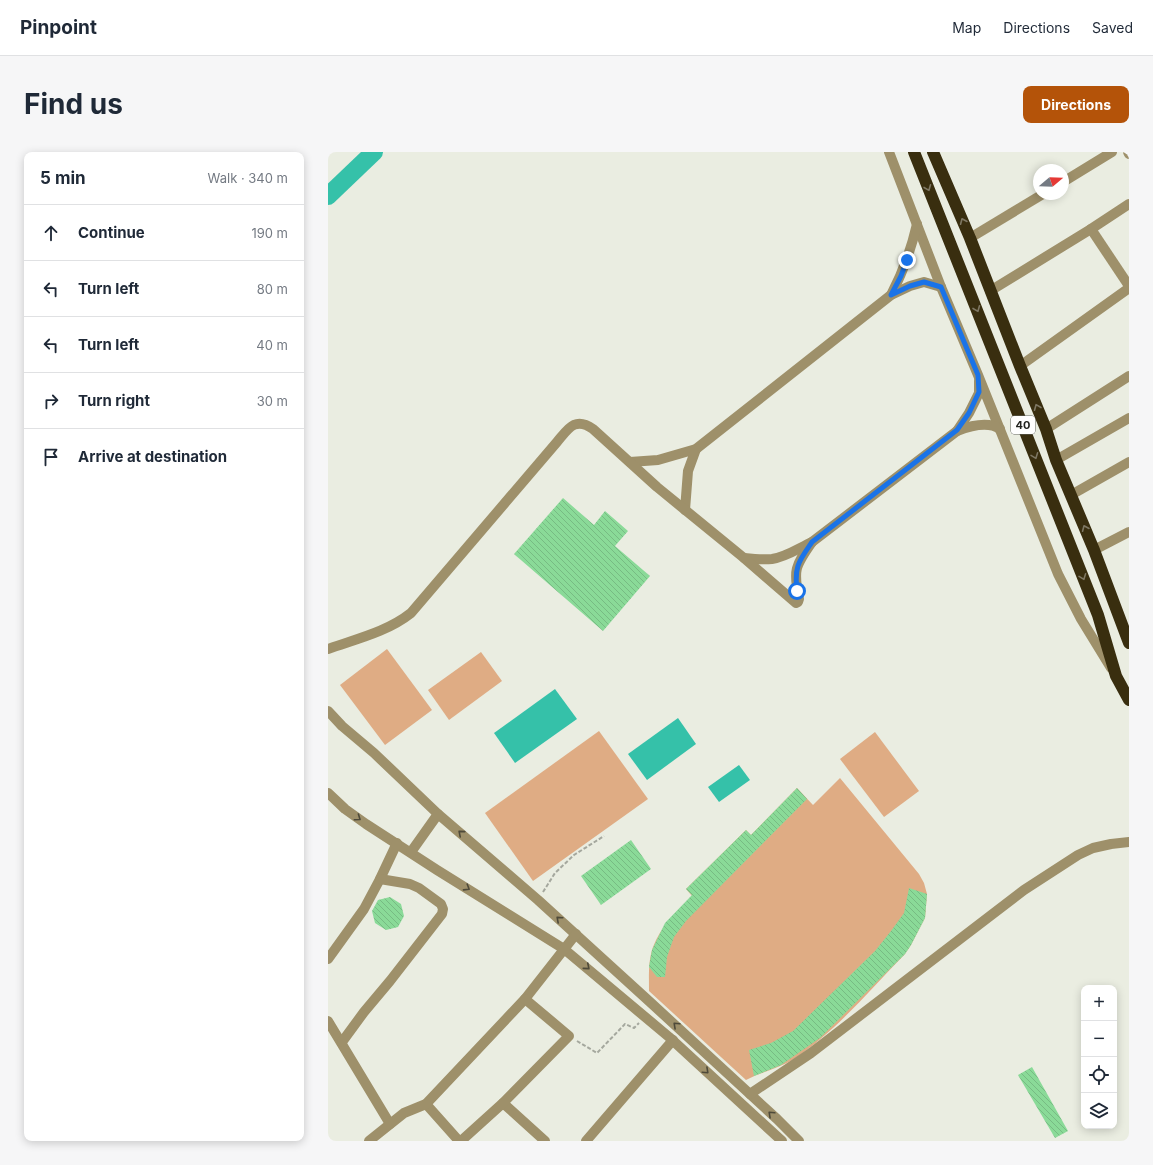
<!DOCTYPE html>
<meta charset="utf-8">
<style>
:root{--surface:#fff;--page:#f6f6f7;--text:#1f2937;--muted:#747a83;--line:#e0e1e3;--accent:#b45309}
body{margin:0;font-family:Inter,sans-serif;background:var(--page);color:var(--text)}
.controls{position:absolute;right:12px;bottom:12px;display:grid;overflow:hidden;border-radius:8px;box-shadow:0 2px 10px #0003}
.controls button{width:36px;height:36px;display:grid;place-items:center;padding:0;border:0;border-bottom:1px solid var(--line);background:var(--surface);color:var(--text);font:20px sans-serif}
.compass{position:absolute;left:705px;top:12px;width:36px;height:36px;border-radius:50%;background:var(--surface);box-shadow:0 2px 10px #0003;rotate:71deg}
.stop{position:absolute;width:12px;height:12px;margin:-9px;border:3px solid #1a73e8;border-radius:50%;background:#fff}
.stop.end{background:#1a73e8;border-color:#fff;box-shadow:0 1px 4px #0008}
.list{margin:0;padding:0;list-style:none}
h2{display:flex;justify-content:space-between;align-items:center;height:52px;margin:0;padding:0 16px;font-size:17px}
h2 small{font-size:13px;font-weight:400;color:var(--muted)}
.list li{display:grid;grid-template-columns:26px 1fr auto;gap:12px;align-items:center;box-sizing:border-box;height:56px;padding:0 16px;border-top:1px solid var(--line)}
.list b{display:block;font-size:15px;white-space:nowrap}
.list em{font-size:13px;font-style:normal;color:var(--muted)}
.icon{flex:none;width:22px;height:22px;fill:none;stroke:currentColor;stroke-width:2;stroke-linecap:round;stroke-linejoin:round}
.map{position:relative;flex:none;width:801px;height:989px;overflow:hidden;border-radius:8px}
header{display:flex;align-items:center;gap:24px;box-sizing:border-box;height:56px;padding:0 20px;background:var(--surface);border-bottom:1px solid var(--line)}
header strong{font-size:19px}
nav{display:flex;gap:22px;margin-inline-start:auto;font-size:14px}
.intro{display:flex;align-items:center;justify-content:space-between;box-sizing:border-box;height:96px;padding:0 24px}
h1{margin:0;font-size:28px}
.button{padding:10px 18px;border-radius:8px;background:var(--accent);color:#fff;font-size:14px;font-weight:700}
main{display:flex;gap:24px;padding:0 24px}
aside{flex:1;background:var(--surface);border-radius:8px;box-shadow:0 2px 10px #0003}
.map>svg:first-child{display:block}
</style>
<header>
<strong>Pinpoint</strong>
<nav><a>Map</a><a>Directions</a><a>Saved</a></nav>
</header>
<div class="intro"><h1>Find us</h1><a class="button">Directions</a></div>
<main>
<aside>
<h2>5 min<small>Walk · 340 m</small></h2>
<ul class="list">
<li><svg class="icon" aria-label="ahead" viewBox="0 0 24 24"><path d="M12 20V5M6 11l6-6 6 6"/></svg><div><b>Continue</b></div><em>190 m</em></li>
<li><svg class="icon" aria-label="left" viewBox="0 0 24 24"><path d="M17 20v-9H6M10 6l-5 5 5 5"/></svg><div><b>Turn left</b></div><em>80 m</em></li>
<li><svg class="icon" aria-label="left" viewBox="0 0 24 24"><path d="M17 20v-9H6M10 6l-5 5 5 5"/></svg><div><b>Turn left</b></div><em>40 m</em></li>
<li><svg class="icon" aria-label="right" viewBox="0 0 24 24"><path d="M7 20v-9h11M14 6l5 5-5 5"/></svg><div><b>Turn right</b></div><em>30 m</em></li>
<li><svg class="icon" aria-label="arrive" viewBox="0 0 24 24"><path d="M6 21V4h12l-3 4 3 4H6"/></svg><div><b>Arrive at destination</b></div></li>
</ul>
</aside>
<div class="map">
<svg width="801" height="989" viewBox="0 0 801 989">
<defs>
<pattern id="building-back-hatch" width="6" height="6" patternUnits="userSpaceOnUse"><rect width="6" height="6" fill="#8ada98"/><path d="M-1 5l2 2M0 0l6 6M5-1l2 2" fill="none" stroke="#77bb83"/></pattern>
</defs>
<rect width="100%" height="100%" fill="#eaede1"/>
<g fill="#dfac84">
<polygon points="59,497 104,558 57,593 12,533"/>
<polygon points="153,500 174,529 121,568 100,538"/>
<polygon points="271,579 320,647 205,729 157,661"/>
<polygon points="547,580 591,639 556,665 512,607"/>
<path d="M 512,626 L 591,722 L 596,731 L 599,742 L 597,766 L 583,793 L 577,802 C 542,838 508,879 466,907 C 451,916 434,920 418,928 L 321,839 C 321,825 320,809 325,795 C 333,774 348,760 364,744 L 358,737 L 418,678 L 423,683 L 469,636 L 485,653 Z"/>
</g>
<g fill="#35c1a9">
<polygon points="227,537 249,567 187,611 166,581"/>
<polygon points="350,566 368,592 319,628 300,602"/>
<polygon points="411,613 422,628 391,650 380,635"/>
</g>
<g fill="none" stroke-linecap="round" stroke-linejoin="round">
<polyline stroke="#35c1a9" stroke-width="18" points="0,44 46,0"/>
</g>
<g fill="url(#building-back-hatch)">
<polygon points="235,346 266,373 277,359 300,379 287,394 322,424 275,479 186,402"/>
<polygon points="469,636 479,647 358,769 346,785 339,805 337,825 329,825 321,815 324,798 337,771 364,743 358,737 418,678 423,683"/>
<polygon points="303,688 323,717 273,753 253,724"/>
<polygon points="581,736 599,742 597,766 583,793 577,802 492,886 453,913 426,924 421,898 443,891 465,879 547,799 563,779 576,761"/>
<polygon points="62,745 73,752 76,764 70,775 58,778 47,771 44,759 50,748"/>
<polygon points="704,915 740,979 727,986 690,923"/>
</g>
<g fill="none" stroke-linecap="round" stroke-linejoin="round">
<g stroke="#a5a89e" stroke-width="2" stroke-dasharray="4 2" stroke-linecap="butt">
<polyline points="215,740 227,721 246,703 276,684"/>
<polyline points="249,889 269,901 297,872 306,876 311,871"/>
</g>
<g stroke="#9e906a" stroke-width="10">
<polyline points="561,0 613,135 650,223 730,422 753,467 783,516"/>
<polyline points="800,0 801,2"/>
<polyline points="735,30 784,0"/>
<polyline points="763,77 801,134"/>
<polyline points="642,86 715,42"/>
<polyline points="662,139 763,77 801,52"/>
<path d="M 563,143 C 575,120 583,98 589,72"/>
<polyline points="692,214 801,136"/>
<polyline points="718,277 801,224"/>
<polyline points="629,279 641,261 651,241 651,229"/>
<polyline points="728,308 801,266"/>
<polyline points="302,310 330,308 368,297 563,143 582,134 596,130 613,135"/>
<polyline points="743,343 801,310"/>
<polyline points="357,358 360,319 368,297"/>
<polyline points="766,398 801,380"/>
<path d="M 416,406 C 425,407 434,408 444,407 C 458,405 471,396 484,390 L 629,279 C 642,274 660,269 672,277"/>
<path d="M 0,497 C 28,487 59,480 83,461 L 229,290 C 240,277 247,264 265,277 L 329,335 L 416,406 L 468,451 L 470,450 L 471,447 C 465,418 467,414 484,390"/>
<polyline points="0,559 14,574 46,601 110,662 210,748 322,850 449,967 471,989"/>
<polyline points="0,641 17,657 38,672 109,718 236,797 341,885 454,989"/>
<polyline points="83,700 110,662"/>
<polyline points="0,807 36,757 52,727 69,691"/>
<polyline points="0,869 62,972"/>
<polyline points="14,890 36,860 62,829 114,762 115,757 113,752 91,736 82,732 52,727"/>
<polyline points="422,942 483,901 696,738 750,703 765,696 783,692 801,690"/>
<polyline points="175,951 217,989"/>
<polyline points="98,952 131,989"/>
<polyline points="41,989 76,961 98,952 197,847 248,782"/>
<polyline points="133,989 175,951 241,884 197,847"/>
<polyline points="258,989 345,888"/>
</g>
<g stroke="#392e0f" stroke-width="12">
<polyline points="586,0 770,463 788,524 801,548"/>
<polyline points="605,0 642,86 692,214 718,277 728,308 766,398 801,491"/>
</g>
</g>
<defs><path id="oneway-chevron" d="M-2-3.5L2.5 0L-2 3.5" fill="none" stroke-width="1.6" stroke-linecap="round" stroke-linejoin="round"/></defs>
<g stroke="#7e7763">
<use href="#oneway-chevron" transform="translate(600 36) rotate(68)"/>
<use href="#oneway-chevron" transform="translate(635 69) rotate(-113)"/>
<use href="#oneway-chevron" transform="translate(649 157) rotate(68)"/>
<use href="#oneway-chevron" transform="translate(709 255) rotate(-112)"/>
<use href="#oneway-chevron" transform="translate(707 304) rotate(69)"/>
<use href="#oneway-chevron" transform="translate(757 376) rotate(-113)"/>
<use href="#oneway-chevron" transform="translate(755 425) rotate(69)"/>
</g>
<g stroke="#4e4a3a">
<use href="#oneway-chevron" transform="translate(30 666) rotate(35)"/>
<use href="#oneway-chevron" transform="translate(133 681) rotate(-139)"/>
<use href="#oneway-chevron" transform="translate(139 736) rotate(32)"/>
<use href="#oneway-chevron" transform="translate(231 767) rotate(-138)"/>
<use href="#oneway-chevron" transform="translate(259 815) rotate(40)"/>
<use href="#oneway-chevron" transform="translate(348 873) rotate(-137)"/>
<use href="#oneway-chevron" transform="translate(378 919) rotate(43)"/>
<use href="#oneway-chevron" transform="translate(443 962) rotate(-137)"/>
</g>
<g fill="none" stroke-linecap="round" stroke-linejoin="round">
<path stroke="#1a73e8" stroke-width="5" d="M 469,439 C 466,414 471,409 484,390 L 629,278 L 641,261 L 651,240 L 650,223 L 613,135 L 596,130 L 582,134 L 563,143 L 573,124 L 579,108"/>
</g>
<g text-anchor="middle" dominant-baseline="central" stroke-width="3.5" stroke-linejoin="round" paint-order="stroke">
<rect fill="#fff" stroke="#656663" stroke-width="1" x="683" y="264" width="24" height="18" rx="3"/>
<g font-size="11" font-weight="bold" fill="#232420">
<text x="695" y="273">40</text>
</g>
</g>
</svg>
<div class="controls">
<button>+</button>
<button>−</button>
<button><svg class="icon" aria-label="locate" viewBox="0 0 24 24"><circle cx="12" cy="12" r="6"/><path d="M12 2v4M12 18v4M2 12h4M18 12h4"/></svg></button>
<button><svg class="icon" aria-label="layers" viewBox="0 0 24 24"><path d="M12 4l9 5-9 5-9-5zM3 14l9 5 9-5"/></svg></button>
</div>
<svg class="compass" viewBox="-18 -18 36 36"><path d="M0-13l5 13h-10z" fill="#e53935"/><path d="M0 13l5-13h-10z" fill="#747a83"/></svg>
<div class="stop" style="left:469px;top:439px"></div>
<div class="stop end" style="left:579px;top:108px"></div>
</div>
</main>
